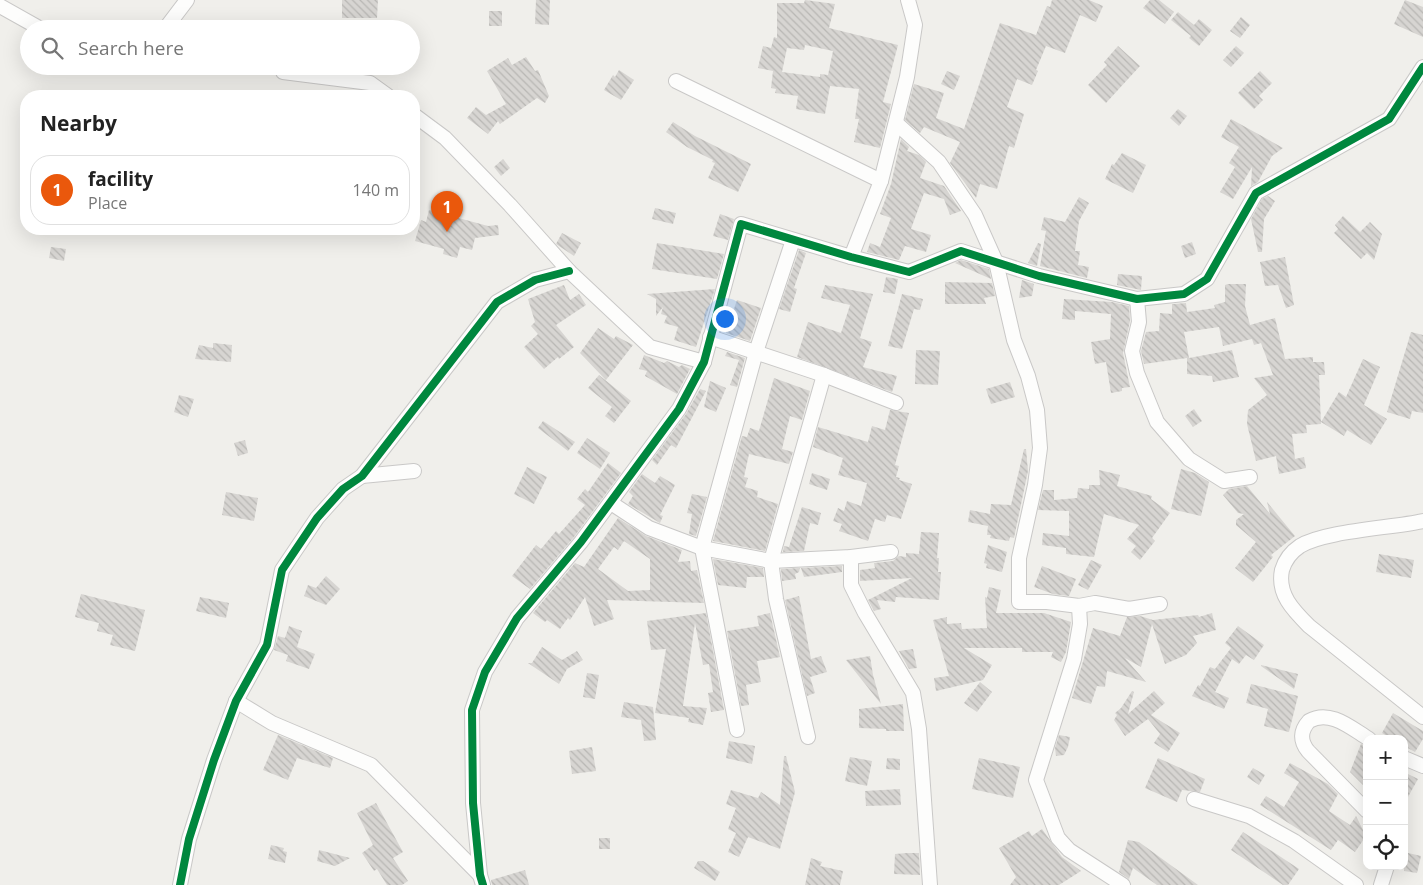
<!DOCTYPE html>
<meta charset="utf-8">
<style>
:root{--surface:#fff;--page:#f2f2f2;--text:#222;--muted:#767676;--line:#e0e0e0;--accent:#ea580c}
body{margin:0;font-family:"Open Sans",sans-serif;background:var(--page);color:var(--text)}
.controls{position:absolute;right:15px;bottom:15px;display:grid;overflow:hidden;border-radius:10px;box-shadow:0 5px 20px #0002}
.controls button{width:45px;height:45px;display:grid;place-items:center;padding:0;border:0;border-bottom:1px solid var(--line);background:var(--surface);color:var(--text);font:25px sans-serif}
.you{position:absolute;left:724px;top:318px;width:18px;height:18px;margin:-12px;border:4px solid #fff;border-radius:50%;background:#1a73e8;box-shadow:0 0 0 8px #1a73e833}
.badge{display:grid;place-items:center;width:32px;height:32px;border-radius:50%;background:var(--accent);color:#fff;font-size:16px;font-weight:700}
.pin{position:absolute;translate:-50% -41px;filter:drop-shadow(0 1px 2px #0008)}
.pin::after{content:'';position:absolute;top:26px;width:18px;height:15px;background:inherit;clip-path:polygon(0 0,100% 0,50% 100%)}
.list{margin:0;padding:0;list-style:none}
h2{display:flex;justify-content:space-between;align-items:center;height:65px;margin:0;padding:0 20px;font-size:21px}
h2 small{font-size:16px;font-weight:400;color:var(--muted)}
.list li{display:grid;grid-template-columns:32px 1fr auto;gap:15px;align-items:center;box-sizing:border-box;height:70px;margin:0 10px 10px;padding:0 10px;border:1px solid var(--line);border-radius:20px}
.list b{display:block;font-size:19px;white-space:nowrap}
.list p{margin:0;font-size:16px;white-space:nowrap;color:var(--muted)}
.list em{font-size:16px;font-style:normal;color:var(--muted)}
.icon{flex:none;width:28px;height:28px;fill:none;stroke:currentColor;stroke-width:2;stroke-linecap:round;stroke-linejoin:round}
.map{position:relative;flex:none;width:1423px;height:885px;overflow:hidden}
.search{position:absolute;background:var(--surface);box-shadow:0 5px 20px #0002;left:20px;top:20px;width:400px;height:55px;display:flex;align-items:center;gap:12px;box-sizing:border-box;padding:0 18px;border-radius:28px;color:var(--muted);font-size:19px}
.panel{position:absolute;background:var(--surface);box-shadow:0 5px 20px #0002;left:20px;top:90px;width:400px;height:145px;border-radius:20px}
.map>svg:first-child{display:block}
</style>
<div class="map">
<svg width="1423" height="885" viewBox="0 0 1423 885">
<defs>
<pattern id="building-back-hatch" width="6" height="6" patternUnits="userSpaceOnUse" patternTransform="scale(1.25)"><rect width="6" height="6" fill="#d7d5d2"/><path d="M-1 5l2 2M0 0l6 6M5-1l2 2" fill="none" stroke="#b8b7b4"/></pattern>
</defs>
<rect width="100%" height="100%" fill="#f0efeb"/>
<g fill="url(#building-back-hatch)" fill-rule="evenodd">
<polygon points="342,0 378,0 377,18 342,18"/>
<polygon points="536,0 550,0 549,25 535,24"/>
<path d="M 805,0 L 835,4 L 829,28 L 898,45 L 883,102 L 891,104 L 880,148 L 854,142 L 859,119 L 855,119 L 859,89 L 830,86 L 825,114 L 796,109 L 798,96 L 775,93 L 776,89 L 771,88 L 773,71 L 758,68 L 763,46 L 771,48 L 774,37 L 777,38 L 777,3 L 804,3 ZM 805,45 L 833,51 L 828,75 L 820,74 L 820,77 L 782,72 L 787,48 L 804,50 Z"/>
<polygon points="1052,0 1089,0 1103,6 1096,22 1080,15 1065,53 1046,46 1036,70 1038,71 1032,85 1017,79 1007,107 1024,114 1014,148 1009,146 997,189 980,184 976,198 950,163 960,142 924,127 920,133 905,120 914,84 944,93 936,118 964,129 1000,23 1036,35 1047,6 1050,7"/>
<polygon points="1150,0 1159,0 1174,12 1165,24 1143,8"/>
<polygon points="1405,0 1423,7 1423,37 1394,24"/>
<rect x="489" y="11" width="13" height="15"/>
<polygon points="1178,12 1194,25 1199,19 1212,30 1199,46 1189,38 1191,36 1171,20"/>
<polygon points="1241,17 1250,25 1240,38 1230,31"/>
<polygon points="1118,46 1140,66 1106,103 1088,85 1107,65 1104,62"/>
<polygon points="1236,46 1244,53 1231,67 1223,60"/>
<polygon points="526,57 535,71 538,70 549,96 545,103 537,98 500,124 498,121 488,134 467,118 476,107 486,115 506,104 487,71 508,58 512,65"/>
<polygon points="619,70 634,80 621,100 604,90 613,75 615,77"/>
<polygon points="947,71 960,76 954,90 941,84"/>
<polygon points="1260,71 1272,83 1259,96 1263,100 1254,109 1238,93"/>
<polygon points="1178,109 1187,116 1179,126 1170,118"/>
<polygon points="1231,119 1283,148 1272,156 1258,182 1251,186 1252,167 1233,199 1220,192 1235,167 1229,163 1239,147 1221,137"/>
<polygon points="673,122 695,136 751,164 738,192 708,178 715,163 712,162 713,160 687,147 666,132"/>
<polygon points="901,139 909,147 907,151 919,155 926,162 920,178 944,186 961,211 950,215 944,199 924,193 911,229 931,235 926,252 905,246 899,260 867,252 870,243 880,247 891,218 880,214 891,184"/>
<polygon points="1122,153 1146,165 1133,193 1105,179 1112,164 1114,165"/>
<polygon points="503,159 510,168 501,176 494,167"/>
<polygon points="1268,196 1275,201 1264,219 1262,252 1258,252 1251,219 1262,199"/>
<polygon points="1079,197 1089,203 1079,221 1075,251 1080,251 1078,265 1089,267 1087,278 1040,266 1046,231 1041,230 1044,217 1065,222"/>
<polygon points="655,208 676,213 673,224 652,219"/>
<polygon points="429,210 488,226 498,225 499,235 475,238 472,250 460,247 457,258 443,254 444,249 415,241 421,220 426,222"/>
<polygon points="720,214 734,219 728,240 713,236"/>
<polygon points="1343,216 1360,232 1370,222 1382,234 1374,260 1367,253 1361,259 1334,233 1338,229 1335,225"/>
<polygon points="562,233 581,243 574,256 556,244"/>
<polygon points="1192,242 1196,254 1185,258 1181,246"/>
<polygon points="657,243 724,254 717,279 652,269"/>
<polygon points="1038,243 1041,244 1037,266 1028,263"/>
<polygon points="51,247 66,249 64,261 49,258"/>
<polygon points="799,250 806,253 794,288 797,289 790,312 779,309"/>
<polygon points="1285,257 1294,305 1286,308 1278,285 1265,286 1260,262"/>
<polygon points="961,260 989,269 991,279 955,263"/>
<polygon points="1118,274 1142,276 1141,290 1117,285"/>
<polygon points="886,277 898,279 895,294 883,292"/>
<polygon points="1022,280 1034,284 1032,296 1019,298"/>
<polygon points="945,282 992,283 995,296 984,298 986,304 945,304"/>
<polygon points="1228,284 1246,284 1245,306 1250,325 1275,318 1285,359 1313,357 1313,362 1324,362 1325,375 1319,375 1321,424 1306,425 1307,433 1292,434 1295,459 1304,457 1306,468 1279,474 1276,456 1256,461 1247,424 1248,410 1267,395 1254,378 1273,375 1261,343 1254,345 1252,339 1223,346 1219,327 1184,332 1189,358 1232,350 1239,377 1213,382 1212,376 1187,374 1187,358 1144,364 1141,351 1146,332 1159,331 1160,313 1172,314 1172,304 1174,304 1186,303 1187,312 1215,308 1214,305 1225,302 1225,285"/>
<polygon points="564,285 570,300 579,294 586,305 556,325 574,347 559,359 558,357 544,369 524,347 538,334 531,326 535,322 528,299"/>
<polygon points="825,285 873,294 860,338 872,342 863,367 897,376 892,392 797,357 808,322 841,333 850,305 821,298"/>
<polygon points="715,289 696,347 674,340 678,327 664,323 667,316 661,314 663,307 656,316 656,299 647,294"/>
<polygon points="902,294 923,299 920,310 914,309 902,349 888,346"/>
<polygon points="1064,299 1112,302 1129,306 1130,321 1123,353 1130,387 1122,388 1122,391 1111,393 1106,362 1095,364 1091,342 1110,339 1111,314 1075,311 1075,320 1062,319"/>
<polygon points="737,300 761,308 750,341 726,333"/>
<polygon points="598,328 614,339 616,336 633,345 606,380 580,353"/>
<polygon points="1411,332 1423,335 1423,413 1412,411 1410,419 1387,412"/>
<polygon points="213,343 232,345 231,362 195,359 199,345 213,348"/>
<polygon points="916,350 940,351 938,385 915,384"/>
<polygon points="727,352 745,358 737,387 730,385 739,360 725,356"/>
<polygon points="644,355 664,363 667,361 679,367 682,365 690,369 677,394 645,376 647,371 639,369"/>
<polygon points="1363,359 1380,367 1364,405 1387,419 1371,445 1347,430 1344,436 1321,422 1339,392 1346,397"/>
<polygon points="599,375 631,401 614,423 605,416 612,407 588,388"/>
<polygon points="774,378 810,391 802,420 790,416 782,449 793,452 789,464 749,454 744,477 748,478 745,487 758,491 757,497 778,504 765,551 713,541 742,436 747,437 750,428 759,431"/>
<polygon points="710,381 726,388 716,412 704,407"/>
<polygon points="1010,382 1015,397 991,404 986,389"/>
<polygon points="700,389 706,391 676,448 671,445 657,465 652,460 686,414"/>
<polygon points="179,395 194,399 188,417 174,412"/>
<polygon points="1194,409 1202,421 1193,427 1185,416"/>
<polygon points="890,410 909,413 895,465 899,466 896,477 900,478 899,480 912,484 901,519 887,515 885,522 875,519 868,541 839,531 842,524 833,521 838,508 844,511 847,501 861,506 867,483 838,475 843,458 813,447 818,427 868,442 872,426 885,430"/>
<polygon points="543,421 575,442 568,451 538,428"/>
<polygon points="587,438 610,453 600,469 577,453"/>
<polygon points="245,440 248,453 238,456 234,443"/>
<polygon points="1024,449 1026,449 1028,471 1014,538 1010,537 1009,541 990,538 991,535 987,535 988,526 968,522 970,510 990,514 991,504 1011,505"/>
<polygon points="608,463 621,473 574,537 530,589 512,576 536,545 541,549 556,531 559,534 585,505 577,499 585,489 588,492"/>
<polygon points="527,467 547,477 534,504 514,494"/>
<polygon points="1181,469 1195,473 1209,482 1201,516 1171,509"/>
<polygon points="1099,470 1120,475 1117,486 1152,496 1151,499 1170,513 1152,538 1155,541 1140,560 1131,552 1136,546 1127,539 1139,525 1104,514 1094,557 1066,554 1066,548 1042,545 1043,533 1069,536 1069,511 1038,510 1043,490 1054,490 1054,500 1077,498 1078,488 1089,489 1089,485 1100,485"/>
<polygon points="812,473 830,479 827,490 809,484"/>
<polygon points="642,474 655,483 660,476 675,485 660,515 663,516 660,523 628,504 633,496 629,492"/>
<polygon points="1247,486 1270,514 1267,502 1295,536 1271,555 1273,557 1253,582 1235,568 1256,542 1236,525 1236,520 1244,514 1238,513 1223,495 1229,489"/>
<polygon points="226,492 258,498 254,521 222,515"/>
<polygon points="692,494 707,497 696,536 689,534 692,514 687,513"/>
<polygon points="802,507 821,513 818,525 810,523 804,551 783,552 784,546 789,547"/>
<path d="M 618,518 L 646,536 L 682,550 L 678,562 L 690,561 L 691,571 L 697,570 L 704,603 L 607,600 L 614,619 L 594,626 L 585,597 L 570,620 L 568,618 L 560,629 L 547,620 L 545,622 L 533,613 L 575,563 L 584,567 ZM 624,541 L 650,559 L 650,590 L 628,591 L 598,569 L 614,547 L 618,550 Z"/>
<polygon points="921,532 939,533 937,558 939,558 938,572 941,572 939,600 896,597 895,602 877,600 881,609 874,611 868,600 912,578 860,581 860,570 875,568 874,563 893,561 899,556 906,557 906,553 919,554"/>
<polygon points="988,545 1007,552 1002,572 986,568 987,564 984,563"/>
<polygon points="1379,554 1414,560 1411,578 1376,572"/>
<polygon points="713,559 763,568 764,577 747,577 746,588 718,585"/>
<polygon points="1091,560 1102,565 1088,590 1078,585"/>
<polygon points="842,566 842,572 804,577 801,568"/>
<polygon points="1042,566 1076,579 1069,596 1053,594 1034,587"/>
<polygon points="800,568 799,572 795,574 796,579 782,581 781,569"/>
<polygon points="326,576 340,589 326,605 304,596 308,585 316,588"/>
<polygon points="989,587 1001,590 996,613 1044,613 1071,622 1066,652 1061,662 1051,657 1053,652 1022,652 1022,648 964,648 992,665 983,680 936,691 934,678 949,676 933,620 947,617 947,624 961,623 962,629 987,628 985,597 987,598"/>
<polygon points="81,594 145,610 135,651 110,645 113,635 97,631 99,623 75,617"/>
<polygon points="799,596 811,659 821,656 827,672 810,677 815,693 807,696 785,600"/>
<polygon points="200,597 229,603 226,618 196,611"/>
<polygon points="706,613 724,710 711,712 708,693 713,692 709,664 703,665 695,623 683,706 707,708 703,725 688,722 689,718 655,713 666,649 651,650 647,621"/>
<polygon points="770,613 780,657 757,661 761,682 746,685 749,705 741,706 727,631 759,626 757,616"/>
<polygon points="1212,613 1216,630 1193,636 1197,643 1186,655 1165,664 1152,624 1141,667 1125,658 1146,682 1107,671 1105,687 1097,686 1091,704 1072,698 1093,628 1120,636 1127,617 1140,616 1153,620 1198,615 1199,617"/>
<polygon points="289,626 302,631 297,647 315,654 309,669 286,661 288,655 274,650 278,636 285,638"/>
<polygon points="1238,626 1264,645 1254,660 1246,655 1239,664 1232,659 1215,692 1229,698 1224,709 1192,696 1198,685 1200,686 1210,667 1215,669 1231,648 1225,643"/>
<polygon points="542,647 562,660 577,651 583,660 567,669 559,684 528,663 532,663"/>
<polygon points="913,649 917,668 909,669 899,651"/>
<polygon points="870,656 873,675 881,704 846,660"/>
<polygon points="1261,665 1298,674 1294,689 1261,666"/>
<polygon points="587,673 599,675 595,699 583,697"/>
<polygon points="980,682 992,692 977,712 964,703"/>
<polygon points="1251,684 1298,696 1289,732 1264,726 1268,709 1246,703"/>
<polygon points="1132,691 1134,692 1128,714 1154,691 1165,703 1151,715 1180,733 1168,752 1154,743 1160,734 1148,719 1125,736 1114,720 1117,715 1115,713 1121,708"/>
<polygon points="624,702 653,707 656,740 644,741 641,720 621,717"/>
<polygon points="903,704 904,731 886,731 886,729 859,728 859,709"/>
<polygon points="1393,713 1423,731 1423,739 1415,752 1404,746 1404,739 1392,739 1382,733"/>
<polygon points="278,735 333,758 330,768 297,758 288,780 263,770"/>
<polygon points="1059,735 1070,737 1068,747 1064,755 1056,756 1055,748"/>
<polygon points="729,741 755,746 752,764 726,758"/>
<polygon points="1361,744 1367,747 1367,789 1350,772"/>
<polygon points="592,747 596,771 572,774 569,751"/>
<polygon points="784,756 786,756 795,792 780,849 748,837 739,857 728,852 736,833 728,829 736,808 726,804 731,790 758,798 761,792 780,805"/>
<polygon points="850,757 872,761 867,786 845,781"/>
<polygon points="887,758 900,759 900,770 886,769"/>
<polygon points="979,758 1020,767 1013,798 972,789"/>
<polygon points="1158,758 1205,779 1200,792 1182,790 1177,802 1145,788"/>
<polygon points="1290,763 1328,784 1338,794 1329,811 1350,825 1356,816 1366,836 1355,852 1338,840 1331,850 1260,805 1266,796 1284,807 1299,782 1284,773"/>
<polygon points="1253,768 1265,775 1259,785 1247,777"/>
<polygon points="1404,772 1418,779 1404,804"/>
<polygon points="900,789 901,805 866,806 865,791"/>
<polygon points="376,803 403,852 393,858 408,881 402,885 387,885 377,869 374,871 362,853 373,845 357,813"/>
<polygon points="1042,829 1062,857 1081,871 1059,885 1010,885 1016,877 999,848 1029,831 1032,836"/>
<polygon points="1243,832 1299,869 1288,885 1283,885 1231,850"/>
<rect x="599" y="838" width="11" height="11"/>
<polygon points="1128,840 1139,842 1198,885 1157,885 1133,868 1129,879 1119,872"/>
<polygon points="271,845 284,848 283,851 287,852 285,863 268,859"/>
<polygon points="319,850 350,858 335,866 317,861"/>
<polygon points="1404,852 1421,856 1417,873 1404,871"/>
<polygon points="907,853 919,853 920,875 894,874 895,854"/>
<polygon points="811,858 822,862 820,866 843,871 840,885 805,885"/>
<polygon points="698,861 703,861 720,872 715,881 694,868"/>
<polygon points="525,870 529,885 492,885 491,880"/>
</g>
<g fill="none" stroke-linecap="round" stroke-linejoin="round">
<defs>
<g id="minor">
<polyline points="0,6 41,29"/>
<polyline points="165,29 187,0"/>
<polyline points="283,72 370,83 388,96"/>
<polyline points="676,81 881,181"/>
<polyline points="414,115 445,138 510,205 569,271 650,347 704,362"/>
<polyline points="896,123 939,162 975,215 996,262 1014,340 1028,376 1037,410 1040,448 1035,485 1019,558 1019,602 1047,602 1079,606 1095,603 1129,609 1160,604"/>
<polyline points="851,257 881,181 907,77 915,25 908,0"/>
<polyline points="1137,299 1139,322 1132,351 1137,373 1157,422 1189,459 1224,481 1250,477"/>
<polyline points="710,337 824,375 896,403"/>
<polyline points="362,476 414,471"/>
<polyline points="611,503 649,528 702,548 771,561 851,557 891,552"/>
<path d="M 1423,521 C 1391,528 1324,531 1300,546 C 1291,552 1285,560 1282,570 C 1277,594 1293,610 1309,626 L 1423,717"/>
<polyline points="851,557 851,585 865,613 913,693 919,729 930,885"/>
<polyline points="1079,606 1080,624 1074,659 1036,780 1058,838 1069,850 1123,885"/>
<polyline points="236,701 272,723 371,765 480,875"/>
<polyline points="737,730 702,548 756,352 793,240"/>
<polyline points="808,737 776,599 771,561 824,375"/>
<polyline points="1404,758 1423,766"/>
<polyline points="1194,799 1249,816 1294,841 1356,885"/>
<path d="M 1367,811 L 1308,751 C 1300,741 1300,731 1309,721 C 1330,709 1351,728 1369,739"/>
<polyline points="180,885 189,839 214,760 236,701 267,645 282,570 317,518 343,489 362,476 497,302 535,280 569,271"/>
<polyline points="483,885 480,875 473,803 472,710 485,672 517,618 581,542 679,409 704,362 741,224 851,257 909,272 961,251 1039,276 1137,299 1184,294 1207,279 1256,193 1389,119 1423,67"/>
<polyline points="1381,885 1387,866"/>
</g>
</defs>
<use href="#minor" stroke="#c9c8c7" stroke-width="16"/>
<use href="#minor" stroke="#fdfdfc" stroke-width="14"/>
<defs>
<g id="cycleway">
<polyline points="180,885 189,839 214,760 236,701 267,645 282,570 317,518 343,489 362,476 497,302 535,280 569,271"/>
<polyline points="483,885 480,875 473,803 472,710 485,672 517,618 581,542 679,409 704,362 741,224 851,257 909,272 961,251 1039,276 1137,299 1184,294 1207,279 1256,193 1389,119 1423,67"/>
</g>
</defs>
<use href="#cycleway" stroke="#fff" stroke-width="11"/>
<use href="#cycleway" stroke="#00873e" stroke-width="8"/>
</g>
</svg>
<div class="controls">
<button>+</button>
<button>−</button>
<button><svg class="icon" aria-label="locate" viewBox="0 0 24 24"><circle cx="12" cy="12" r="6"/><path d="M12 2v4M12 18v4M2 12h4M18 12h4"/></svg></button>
</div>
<div class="you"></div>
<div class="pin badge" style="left:447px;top:232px">1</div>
<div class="search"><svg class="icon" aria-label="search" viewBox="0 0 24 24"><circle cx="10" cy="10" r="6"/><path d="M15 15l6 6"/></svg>Search here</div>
<section class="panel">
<h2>Nearby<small></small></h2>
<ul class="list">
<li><span class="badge">1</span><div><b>facility</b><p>Place</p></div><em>140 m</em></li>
</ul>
</section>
</div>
